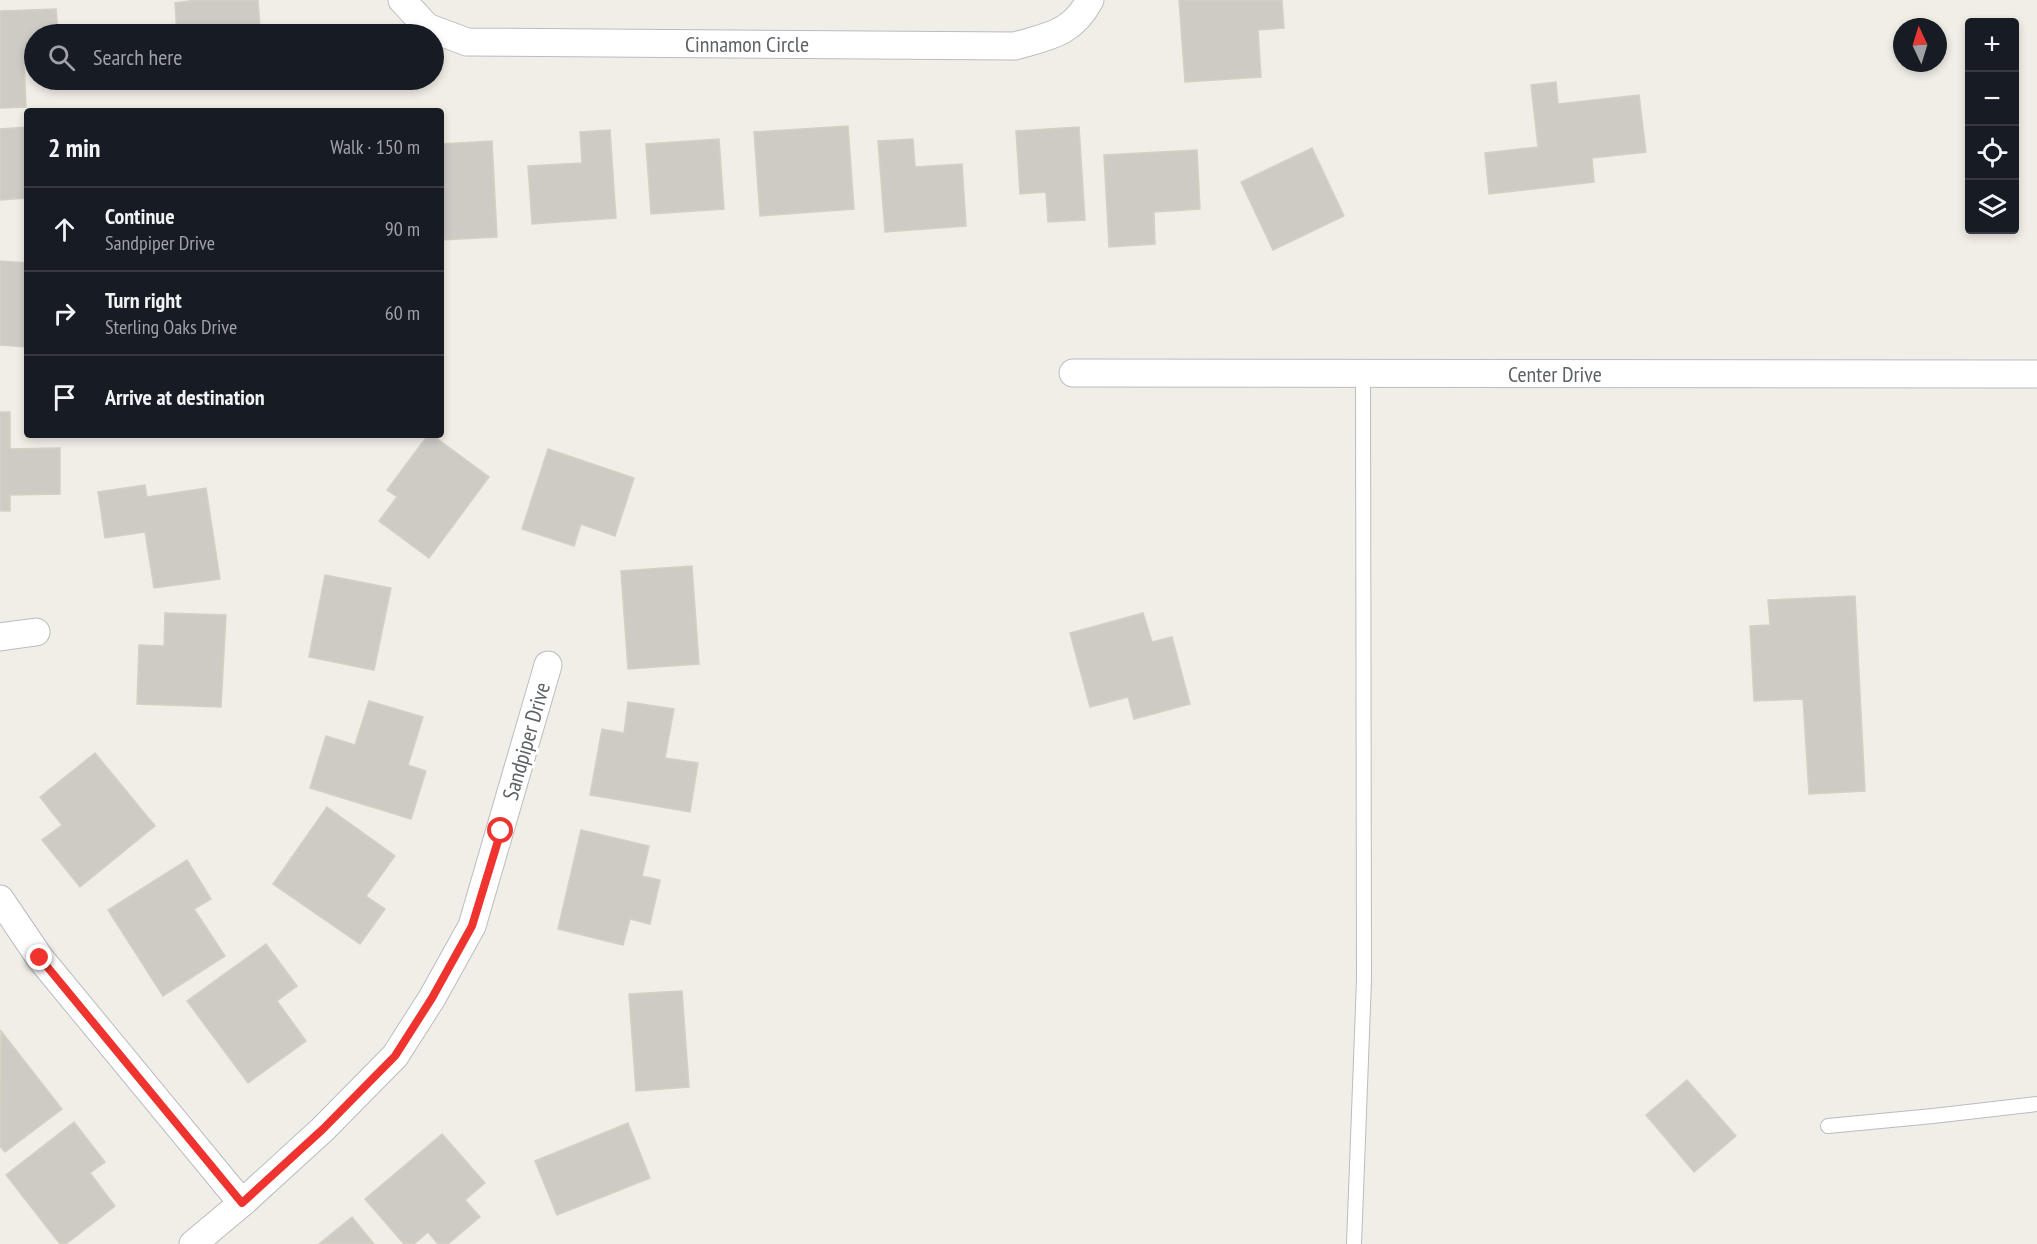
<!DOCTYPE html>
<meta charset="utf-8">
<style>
:root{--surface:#171b24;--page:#242831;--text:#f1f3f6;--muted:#9ea1a6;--line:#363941}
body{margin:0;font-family:"PT Sans Narrow",sans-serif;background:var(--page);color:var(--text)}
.controls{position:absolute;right:18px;top:18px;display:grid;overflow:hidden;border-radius:6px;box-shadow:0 3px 9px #0003}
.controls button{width:54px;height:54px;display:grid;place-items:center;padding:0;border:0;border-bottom:2px solid var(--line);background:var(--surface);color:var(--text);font:30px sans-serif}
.compass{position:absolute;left:1893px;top:18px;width:54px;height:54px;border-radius:50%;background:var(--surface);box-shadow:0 3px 9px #0003;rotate:356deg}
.stop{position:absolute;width:18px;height:18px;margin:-14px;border:4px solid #ef332e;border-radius:50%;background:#fff}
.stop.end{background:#ef332e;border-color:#fff;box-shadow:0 2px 6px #0008}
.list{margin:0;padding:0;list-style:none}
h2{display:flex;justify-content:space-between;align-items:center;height:78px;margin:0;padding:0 24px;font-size:26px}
h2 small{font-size:20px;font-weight:400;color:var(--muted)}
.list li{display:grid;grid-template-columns:39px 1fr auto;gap:18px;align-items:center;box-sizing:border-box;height:84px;padding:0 24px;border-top:2px solid var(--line)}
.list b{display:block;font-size:22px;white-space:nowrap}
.list p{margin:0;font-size:20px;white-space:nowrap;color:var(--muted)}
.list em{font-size:20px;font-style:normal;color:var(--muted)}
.icon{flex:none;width:33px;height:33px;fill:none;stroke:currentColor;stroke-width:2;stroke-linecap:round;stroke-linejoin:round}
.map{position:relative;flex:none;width:2037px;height:1244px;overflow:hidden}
.search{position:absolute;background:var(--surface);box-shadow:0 3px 9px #0003;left:24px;top:24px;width:420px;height:66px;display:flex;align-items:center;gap:15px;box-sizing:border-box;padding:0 21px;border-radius:33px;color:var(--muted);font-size:22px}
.panel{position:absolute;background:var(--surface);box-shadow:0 3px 9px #0003;left:24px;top:108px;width:420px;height:330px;border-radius:6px}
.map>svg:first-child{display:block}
</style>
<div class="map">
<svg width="2037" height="1244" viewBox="0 0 2037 1244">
<rect width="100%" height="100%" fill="#f1eee7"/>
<g fill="#cecbc5" stroke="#d6cfc4" stroke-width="1.5">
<polygon points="196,0 258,0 260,27 294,25 294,34 177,34 175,3"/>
<polygon points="1179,0 1282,0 1284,28 1258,30 1261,77 1185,82"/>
<polygon points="56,9 58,34 34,34 34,59 24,60 26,107 0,108 0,11"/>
<polygon points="1556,82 1558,104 1639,95 1646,152 1592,158 1594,182 1489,194 1485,153 1538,147 1531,85"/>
<polygon points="848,126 854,209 760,216 754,132"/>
<polygon points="27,127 27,198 0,200 0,129"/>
<polygon points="1079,127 1085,220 1048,222 1046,192 1020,194 1016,131"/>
<polygon points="610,130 616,218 532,224 528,166 582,163 580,132"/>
<polygon points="719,139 724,209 651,214 646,144"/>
<polygon points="913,139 915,167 962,164 966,226 885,232 878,141"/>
<polygon points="492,141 497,237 441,240 441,144"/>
<polygon points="1312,148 1344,216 1273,250 1241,182"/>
<polygon points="1197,150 1200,209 1154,212 1155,244 1109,247 1104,155"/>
<polygon points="0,261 27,263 27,347 0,345"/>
<polygon points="0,412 10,412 10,449 60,448 60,494 10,495 10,511 0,511"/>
<polygon points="428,435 432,435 489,477 429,558 379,521 397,497 387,490"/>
<polygon points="548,449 634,478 615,536 581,524 574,546 522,529"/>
<polygon points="145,485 147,497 206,488 220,579 154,588 145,532 105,538 98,492"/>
<polygon points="692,566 699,664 628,669 621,571"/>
<polygon points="325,575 391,588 374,670 309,657"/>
<polygon points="1855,596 1865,791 1809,794 1803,699 1754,701 1750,626 1770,625 1768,600"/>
<polygon points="165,613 226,615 221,707 137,704 139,645 164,646"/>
<polygon points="1143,613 1152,642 1172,637 1190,704 1134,719 1128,697 1090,707 1070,633"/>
<polygon points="369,701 423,717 408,765 426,771 411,819 310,788 326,736 355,745"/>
<polygon points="628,702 674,709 665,758 698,763 690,812 590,795 602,729 624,733"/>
<polygon points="95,753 155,826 80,887 42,840 62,825 40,797"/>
<polygon points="327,807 395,856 366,896 385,909 360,944 273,884"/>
<polygon points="581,830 649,846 642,876 660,880 650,924 630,919 623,945 558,929"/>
<polygon points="187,860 211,899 194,909 225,956 163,996 108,910"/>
<polygon points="266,944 297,986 277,1001 306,1041 248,1083 187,1001"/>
<polygon points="682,991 689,1087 636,1091 629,994"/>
<polygon points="1,1031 62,1109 5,1152 0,1146"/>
<polygon points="1687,1080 1736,1136 1694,1172 1646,1115"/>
<polygon points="74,1122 105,1162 90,1173 115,1206 66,1244 60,1244 6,1175"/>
<polygon points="628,1123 650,1178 557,1215 535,1161"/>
<polygon points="442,1134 485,1183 465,1200 480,1217 448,1244 438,1244 428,1232 414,1244 404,1244 365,1199"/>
<polygon points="352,1217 374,1244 319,1244"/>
</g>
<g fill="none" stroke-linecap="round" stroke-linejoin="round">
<defs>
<g id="service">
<polyline points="1828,1126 1933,1116 2037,1104"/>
<polyline points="1354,1244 1364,980 1363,373"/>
</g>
<g id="minor">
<path d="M 402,0 L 427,27 L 467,42 L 1015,46 C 1049,36 1072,34 1090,0"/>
<polyline points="1073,373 2037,374"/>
<polyline points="0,637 36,632"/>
<polyline points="0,899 40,958 242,1203"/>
<polyline points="193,1244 242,1203 323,1129 395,1056 432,998 472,926 548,665"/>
</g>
</defs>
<use href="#service" stroke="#b9bcc0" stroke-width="16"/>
<use href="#minor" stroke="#b9bcc0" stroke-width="29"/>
<use href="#service" stroke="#fff" stroke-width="14"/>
<use href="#minor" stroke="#fff" stroke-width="27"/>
</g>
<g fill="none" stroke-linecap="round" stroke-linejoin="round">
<polyline stroke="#ef332e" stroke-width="8" points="40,958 242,1203 323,1129 395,1056 432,998 472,926 501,831"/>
</g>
<g text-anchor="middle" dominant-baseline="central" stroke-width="6" stroke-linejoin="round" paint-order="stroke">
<g font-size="22" fill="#5e6267" stroke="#fff">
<text x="747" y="44">Cinnamon Circle</text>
<text x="1555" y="374">Center Drive</text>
<text transform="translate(526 741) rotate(-74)">Sandpiper Drive</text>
</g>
</g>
</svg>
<div class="controls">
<button>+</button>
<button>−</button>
<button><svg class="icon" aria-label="locate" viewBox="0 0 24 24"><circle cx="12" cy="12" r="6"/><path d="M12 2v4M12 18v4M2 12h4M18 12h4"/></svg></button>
<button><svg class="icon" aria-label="layers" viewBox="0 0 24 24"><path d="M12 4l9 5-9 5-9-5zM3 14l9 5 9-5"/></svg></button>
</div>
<svg class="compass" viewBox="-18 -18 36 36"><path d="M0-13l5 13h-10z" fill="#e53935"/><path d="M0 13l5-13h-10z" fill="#9ea1a6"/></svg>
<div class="stop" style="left:501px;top:831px"></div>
<div class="stop end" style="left:40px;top:958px"></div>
<div class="search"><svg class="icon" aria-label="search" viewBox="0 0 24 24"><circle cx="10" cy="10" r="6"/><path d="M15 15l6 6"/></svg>Search here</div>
<section class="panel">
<h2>2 min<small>Walk · 150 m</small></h2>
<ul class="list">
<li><svg class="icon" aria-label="ahead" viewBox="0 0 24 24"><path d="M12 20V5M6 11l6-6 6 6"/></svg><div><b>Continue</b><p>Sandpiper Drive</p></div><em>90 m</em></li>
<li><svg class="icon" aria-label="right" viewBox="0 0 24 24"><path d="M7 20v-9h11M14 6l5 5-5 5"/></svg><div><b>Turn right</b><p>Sterling Oaks Drive</p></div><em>60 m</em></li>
<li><svg class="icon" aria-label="arrive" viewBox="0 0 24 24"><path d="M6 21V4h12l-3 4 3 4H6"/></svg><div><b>Arrive at destination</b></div></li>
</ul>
</section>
</div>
